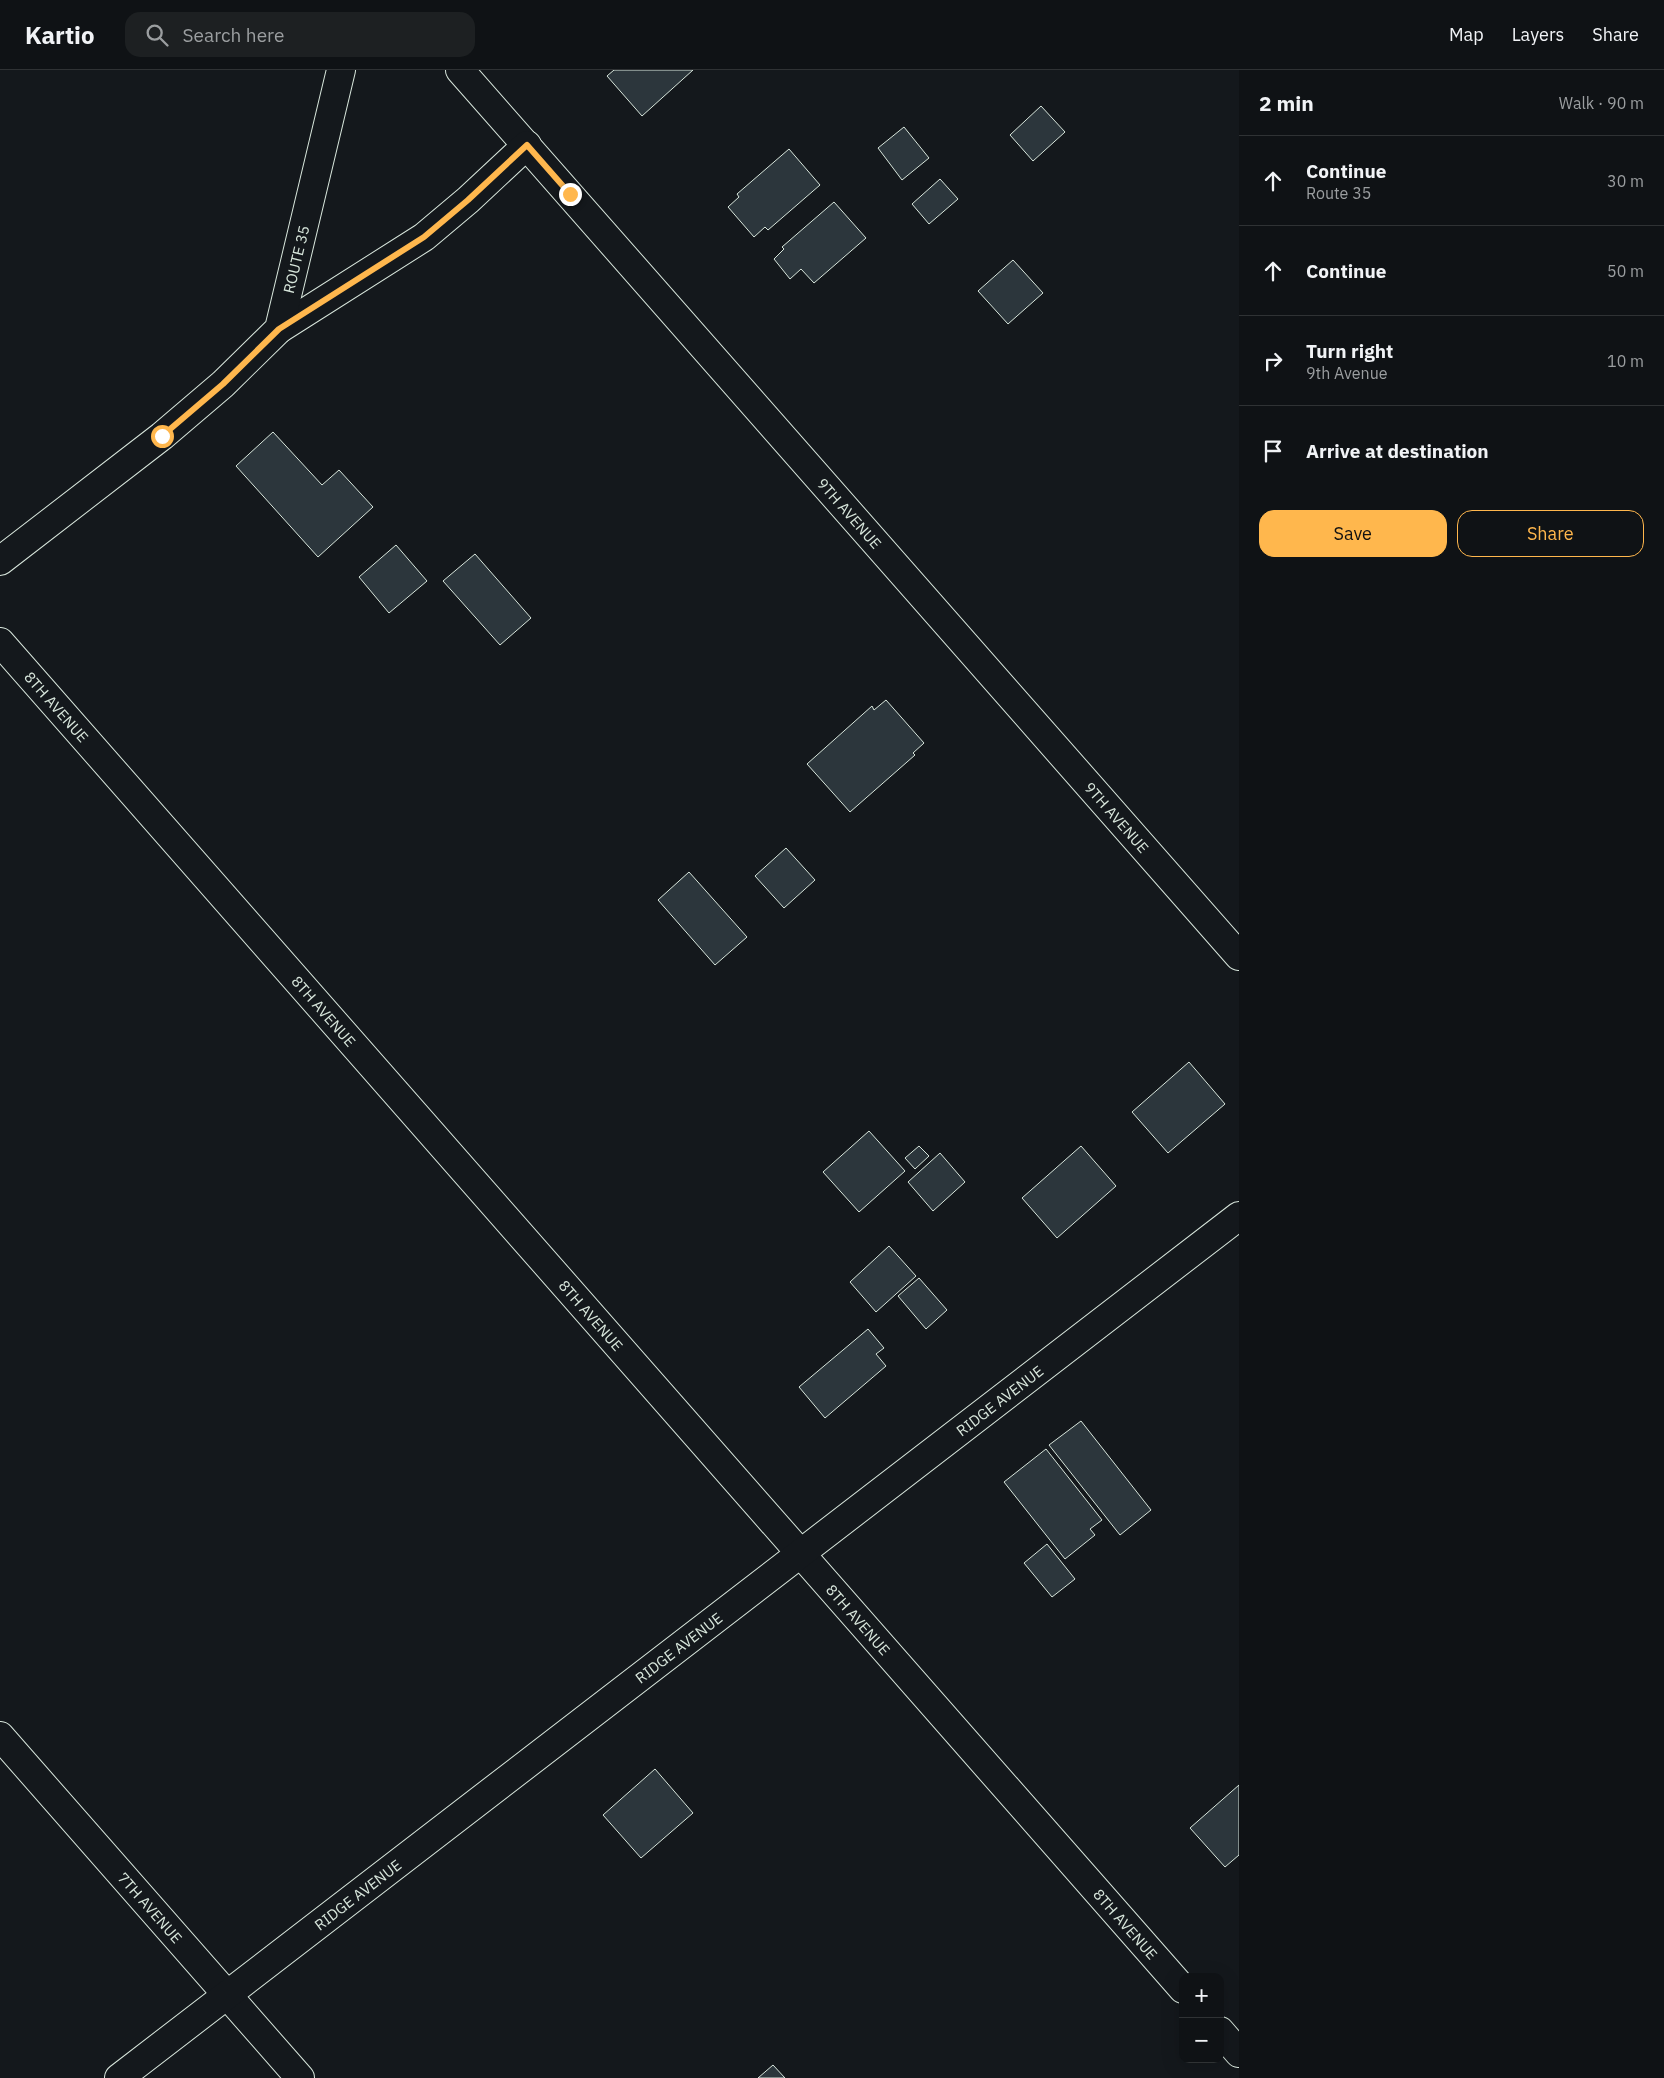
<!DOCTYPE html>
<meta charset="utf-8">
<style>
:root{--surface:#0f1215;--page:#1d2022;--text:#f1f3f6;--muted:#9b9ea0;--line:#2f3234;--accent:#ffb74d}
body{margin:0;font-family:"IBM Plex Sans",sans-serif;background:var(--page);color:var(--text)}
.controls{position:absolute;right:15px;bottom:15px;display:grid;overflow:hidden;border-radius:10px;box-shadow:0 5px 20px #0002}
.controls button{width:45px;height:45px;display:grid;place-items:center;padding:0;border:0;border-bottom:1px solid var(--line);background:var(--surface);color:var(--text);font:25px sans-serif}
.stop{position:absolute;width:15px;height:15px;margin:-11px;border:4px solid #ffb74d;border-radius:50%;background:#fff}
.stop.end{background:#ffb74d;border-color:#fff;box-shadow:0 1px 5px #0008}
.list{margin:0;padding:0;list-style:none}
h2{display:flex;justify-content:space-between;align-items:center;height:65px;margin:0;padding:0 20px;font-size:21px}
h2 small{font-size:16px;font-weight:400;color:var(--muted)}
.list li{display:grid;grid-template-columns:32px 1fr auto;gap:15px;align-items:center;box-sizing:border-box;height:90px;padding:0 20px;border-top:1px solid var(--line)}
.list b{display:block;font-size:19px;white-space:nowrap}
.list p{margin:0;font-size:16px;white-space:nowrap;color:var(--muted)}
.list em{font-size:16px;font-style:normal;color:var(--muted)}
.actions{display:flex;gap:10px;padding:15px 20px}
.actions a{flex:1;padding:11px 0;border:1px solid var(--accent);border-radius:15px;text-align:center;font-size:18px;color:var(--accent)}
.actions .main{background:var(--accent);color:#111}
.icon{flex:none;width:28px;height:28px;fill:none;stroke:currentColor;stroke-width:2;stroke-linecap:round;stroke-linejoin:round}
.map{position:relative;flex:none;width:1239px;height:2008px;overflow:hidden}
header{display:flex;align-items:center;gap:30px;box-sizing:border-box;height:70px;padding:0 25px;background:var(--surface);border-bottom:1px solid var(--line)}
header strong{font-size:24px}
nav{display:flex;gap:28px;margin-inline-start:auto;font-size:18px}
.search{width:350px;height:45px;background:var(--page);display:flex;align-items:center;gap:12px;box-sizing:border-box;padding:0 18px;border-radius:15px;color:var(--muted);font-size:19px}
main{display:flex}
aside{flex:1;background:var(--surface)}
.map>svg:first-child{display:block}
</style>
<header>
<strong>Kartio</strong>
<div class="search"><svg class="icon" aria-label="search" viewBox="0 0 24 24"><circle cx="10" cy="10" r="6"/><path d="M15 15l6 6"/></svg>Search here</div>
<nav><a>Map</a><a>Layers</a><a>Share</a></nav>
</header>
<main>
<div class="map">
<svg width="1239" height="2008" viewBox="0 0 1239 2008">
<rect width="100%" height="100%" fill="#14181c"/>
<g fill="#2c363c" stroke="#d8e6dc">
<polygon points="614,0 693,0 642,46 607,6"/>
<polygon points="1041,36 1065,62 1033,91 1010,65"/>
<polygon points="904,57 929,88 902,110 878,78"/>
<polygon points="789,79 820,115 768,160 765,157 754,167 728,137 739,127 737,124"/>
<polygon points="940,109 958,129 929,154 912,134"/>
<polygon points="834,132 866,168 814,213 801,199 790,209 774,189 784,179 782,177"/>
<polygon points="1013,190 1043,223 1008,254 978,221"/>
<polygon points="273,362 322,415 339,400 373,437 318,487 236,396"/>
<polygon points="396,475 427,511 389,543 359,507"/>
<polygon points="475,484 531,548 500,575 443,511"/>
<polygon points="886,630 924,673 913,683 915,685 850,742 807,694 872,636 874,640"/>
<polygon points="786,778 815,810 784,838 755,806"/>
<polygon points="689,802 747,867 715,895 658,830"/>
<polygon points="1189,992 1225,1034 1168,1083 1132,1042"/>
<polygon points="869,1061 905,1101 859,1142 823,1102"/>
<polygon points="919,1076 929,1086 915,1099 905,1088"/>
<polygon points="1081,1076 1116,1116 1057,1168 1022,1128"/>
<polygon points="940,1083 965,1112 933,1141 908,1112"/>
<polygon points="889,1176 916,1206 876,1242 850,1212"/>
<polygon points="919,1208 947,1240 926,1259 898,1226"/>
<polygon points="868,1259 884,1278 876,1284 886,1296 825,1348 799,1317"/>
<polygon points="1081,1351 1151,1440 1120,1465 1049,1375"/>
<polygon points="1046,1379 1102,1450 1090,1459 1095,1465 1065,1489 1004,1412"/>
<polygon points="1047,1474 1075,1509 1052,1527 1024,1493"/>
<polygon points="655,1699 693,1743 641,1788 603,1745"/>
<polygon points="1239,1715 1239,1785 1225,1797 1190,1758"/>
<polygon points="773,1995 785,2008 758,2008"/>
</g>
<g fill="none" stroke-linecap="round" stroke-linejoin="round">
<defs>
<g id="minor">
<path id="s1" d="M 460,0 L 1239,886"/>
<path id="s2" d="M 0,572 L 1183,1919"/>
<path id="s3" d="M 0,1666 L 300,2008"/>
<polyline points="1220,1961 1239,1983"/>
</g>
<g id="tertiary">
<path id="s4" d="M 119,2008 L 1239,1146"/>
</g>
<g id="primary">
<polyline points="279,259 424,167 468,130 527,75"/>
<path id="s5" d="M 0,491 L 162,366 L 223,314 L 279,259 L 341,0"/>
</g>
</defs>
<use href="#minor" stroke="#d8e6dc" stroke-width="30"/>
<use href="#tertiary" stroke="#d8e6dc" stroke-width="30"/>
<use href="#primary" stroke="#d8e6dc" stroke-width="30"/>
<use href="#minor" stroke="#14181c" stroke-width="28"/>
<use href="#tertiary" stroke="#14181c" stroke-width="28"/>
<use href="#primary" stroke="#14181c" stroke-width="28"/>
</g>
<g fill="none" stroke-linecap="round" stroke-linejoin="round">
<polyline stroke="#ffb74d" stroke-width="6" points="162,366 223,314 279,259 424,167 468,130 527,75 570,124"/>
</g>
<g text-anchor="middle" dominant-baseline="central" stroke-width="4" stroke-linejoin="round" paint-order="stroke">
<g font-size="15" fill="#d8e6dc" stroke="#14181c">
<text stroke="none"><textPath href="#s5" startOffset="435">ROUTE 35</textPath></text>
<text stroke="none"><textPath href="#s1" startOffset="590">9TH AVENUE</textPath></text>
<text stroke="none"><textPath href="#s2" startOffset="86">8TH AVENUE</textPath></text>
<text stroke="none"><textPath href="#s1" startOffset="995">9TH AVENUE</textPath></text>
<text stroke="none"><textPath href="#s2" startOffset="491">8TH AVENUE</textPath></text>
<text stroke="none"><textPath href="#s2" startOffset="896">8TH AVENUE</textPath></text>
<text stroke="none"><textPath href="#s4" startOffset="1111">RIDGE AVENUE</textPath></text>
<text stroke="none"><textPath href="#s2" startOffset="1301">8TH AVENUE</textPath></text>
<text stroke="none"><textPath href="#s4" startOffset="706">RIDGE AVENUE</textPath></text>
<text stroke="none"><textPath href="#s4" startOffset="301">RIDGE AVENUE</textPath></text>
<text stroke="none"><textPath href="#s3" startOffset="228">7TH AVENUE</textPath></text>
<text stroke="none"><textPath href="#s2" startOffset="1706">8TH AVENUE</textPath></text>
</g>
</g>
</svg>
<div class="controls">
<button>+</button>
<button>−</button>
</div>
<div class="stop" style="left:162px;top:366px"></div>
<div class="stop end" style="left:570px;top:124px"></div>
</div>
<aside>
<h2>2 min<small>Walk · 90 m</small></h2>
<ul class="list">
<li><svg class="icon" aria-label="ahead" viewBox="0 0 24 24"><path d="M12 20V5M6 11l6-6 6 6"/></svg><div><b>Continue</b><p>Route 35</p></div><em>30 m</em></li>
<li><svg class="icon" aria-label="ahead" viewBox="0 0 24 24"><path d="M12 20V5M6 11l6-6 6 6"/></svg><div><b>Continue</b></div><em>50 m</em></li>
<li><svg class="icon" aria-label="right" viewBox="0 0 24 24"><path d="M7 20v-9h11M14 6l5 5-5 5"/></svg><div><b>Turn right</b><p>9th Avenue</p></div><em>10 m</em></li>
<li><svg class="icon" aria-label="arrive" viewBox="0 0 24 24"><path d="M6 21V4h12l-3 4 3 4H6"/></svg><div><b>Arrive at destination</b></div></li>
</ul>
<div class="actions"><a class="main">Save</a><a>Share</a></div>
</aside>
</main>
